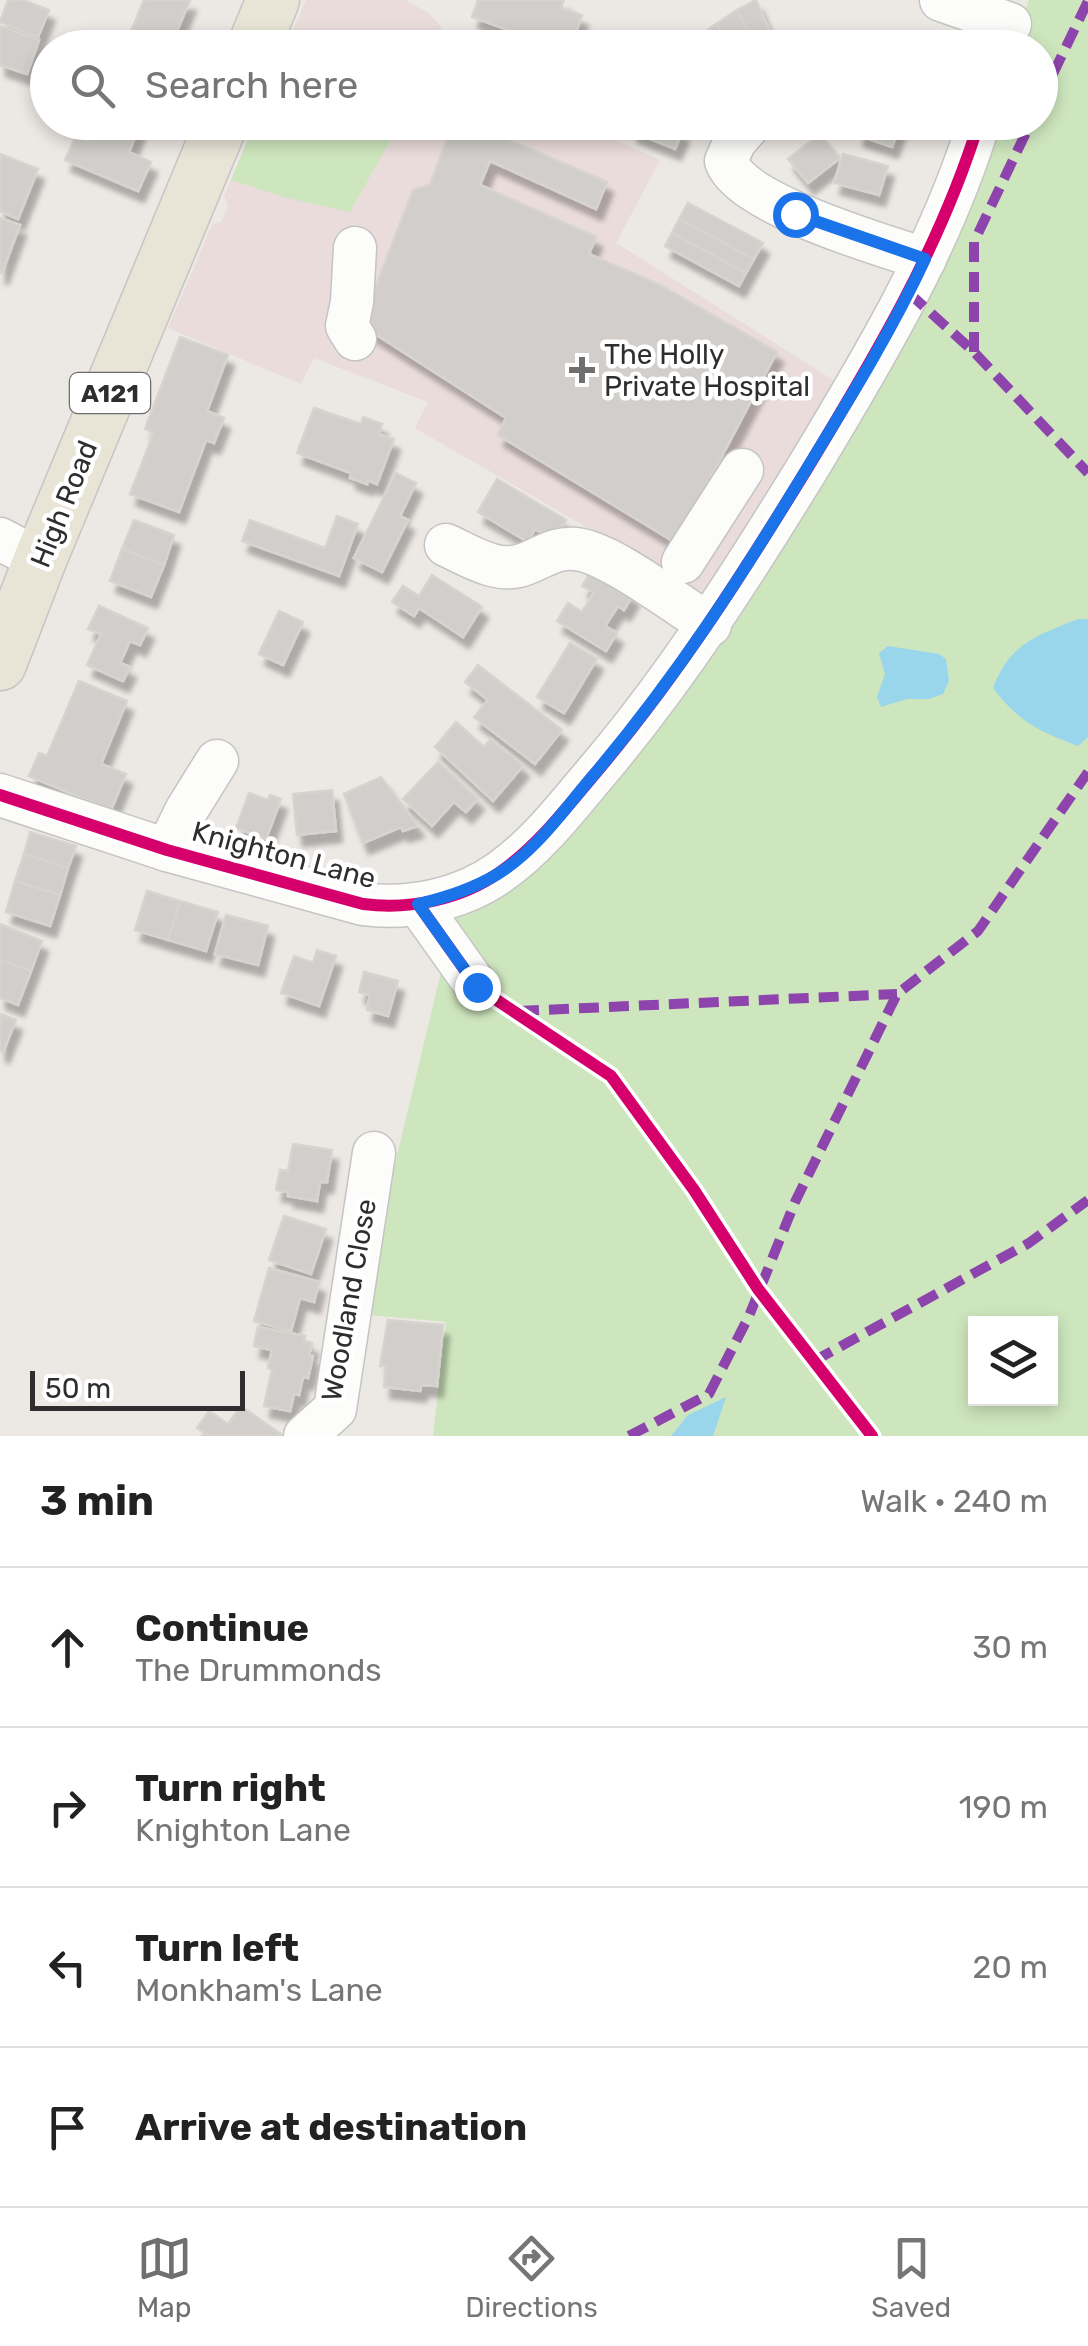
<!DOCTYPE html>
<meta charset="utf-8">
<style>
:root{--surface:#fff;--page:#f2f2f2;--text:#222;--muted:#767676;--line:#e0e0e0;--accent:#706f6e}
body{margin:0;font-family:Rubik,sans-serif;background:var(--page);color:var(--text)}
.controls{position:absolute;right:30px;bottom:30px;display:grid;overflow:hidden;border-radius:0px;box-shadow:0 5px 15px #0003}
.controls button{width:90px;height:90px;display:grid;place-items:center;padding:0;border:0;border-bottom:2px solid var(--line);background:var(--surface);color:var(--text);font:50px sans-serif}
.scale{position:absolute;left:30px;bottom:25px;width:215px;box-sizing:border-box;padding-left:10px;border:5px solid #2e2e2e;border-top:0;font-size:28px;line-height:35px;white-space:nowrap;color:#2e2e2e;-webkit-text-stroke:8px #fff;paint-order:stroke}
.stop{position:absolute;width:30px;height:30px;margin:-22px;border:8px solid #1a73e8;border-radius:50%;background:#fff}
.stop.end{background:#1a73e8;border-color:#fff;box-shadow:0 2px 10px #0008}
.list{margin:0;padding:0;list-style:none}
h2{display:flex;justify-content:space-between;align-items:center;height:130px;margin:0;padding:0 40px;font-size:42px}
h2 small{font-size:32px;font-weight:400;color:var(--muted)}
.list li{display:grid;grid-template-columns:65px 1fr auto;gap:30px;align-items:center;box-sizing:border-box;height:160px;padding:0 40px;border-top:2px solid var(--line)}
.list b{display:block;font-size:38px;white-space:nowrap}
.list p{margin:0;font-size:32px;white-space:nowrap;color:var(--muted)}
.list em{font-size:32px;font-style:normal;color:var(--muted)}
.icon{flex:none;width:55px;height:55px;fill:none;stroke:currentColor;stroke-width:2;stroke-linecap:round;stroke-linejoin:round}
.map{position:relative;flex:none;width:1088px;height:1436px;overflow:hidden}
.search{position:absolute;background:var(--surface);box-shadow:0 5px 15px #0003;left:30px;right:30px;top:30px;height:110px;display:flex;align-items:center;gap:25px;box-sizing:border-box;padding:0 35px;border-radius:55px;color:var(--muted);font-size:38px}
.sheet{height:770px;background:var(--surface)}
nav{display:flex;justify-content:space-around;align-items:center;box-sizing:border-box;height:140px;border-top:2px solid var(--line);background:var(--surface);font-size:28px;color:var(--muted)}
nav a{display:grid;justify-items:center;gap:5px}
nav .on{color:var(--accent)}
.map>svg:first-child{display:block}
</style>
<div class="map">
<svg width="1088" height="1436" viewBox="0 0 1088 1436">
<defs>
<filter id="shadow"><feDropShadow dx="6" dy="11" stdDeviation="2.5" flood-color="#0004"/></filter>
</defs>
<rect width="100%" height="100%" fill="#ece8e4"/>
<g fill="#e9dcdb">
<polygon points="306,0 405,0 429,13 457,47 286,48"/>
<polygon points="255,123 578,123 660,160 616,243 838,383 713,582 702,594 415,428 428,402 314,358 301,384 168,328 212,225 222,221 228,206 224,196"/>
</g>
<g fill="#cee6be" fill-rule="evenodd">
<path d="M 1029,0 L 1088,0 L 1088,1436 L 433,1436 L 446,1322 L 359,1314 L 442,968 L 436,912 L 609,781 L 984,123 L 1040,122 L 1040,48 L 1011,47 ZM 976,1324 L 1050,1324 L 1050,1398 L 976,1398 Z"/>
<polygon points="255,123 255,122 400,123 350,212 287,198 231,180"/>
</g>
<g fill="#99d6ec">
<path d="M 1078,619 L 1088,619 L 1088,737 L 1078,746 C 1038,731 1019,722 993,688 C 1010,643 1036,636 1078,619 Z"/>
<polygon points="888,646 939,654 946,659 949,681 943,694 929,699 907,699 881,707 877,697 885,674 879,653"/>
<polygon points="726,1397 713,1436 671,1436 688,1415"/>
</g>
<g fill="#d1cecb" stroke="#d7d4d0" stroke-width="2.5" filter="url(#shadow)">
<polygon points="8,0 23,0 49,10 38,37 0,22"/>
<polygon points="144,0 190,0 171,45 132,29"/>
<polygon points="478,0 564,0 561,8 582,15 571,48 559,48 472,17"/>
<polygon points="756,0 775,44 769,48 756,48 737,10"/>
<polygon points="737,10 756,48 732,48 716,24"/>
<polygon points="716,24 732,48 705,48 697,38"/>
<polygon points="0,26 39,40 27,74 0,65"/>
<polygon points="132,29 171,45 170,48 124,48"/>
<polygon points="92,122 141,122 129,152 151,162 138,191 65,160 79,129 88,133"/>
<polygon points="453,122 468,122 607,182 596,209 490,161 480,185 596,237 589,254 660,285 777,352 676,543 498,435 506,418 361,325 413,190 430,185"/>
<polygon points="635,122 668,122 683,131 675,149 631,131"/>
<polygon points="862,122 901,122 892,147 857,135"/>
<polygon points="820,134 840,158 808,183 788,159"/>
<polygon points="0,154 38,169 18,219 0,211"/>
<polygon points="843,154 888,166 879,195 834,183"/>
<polygon points="688,203 763,243 754,259 679,219"/>
<polygon points="0,218 20,225 2,273 0,273"/>
<polygon points="679,219 754,259 746,273 672,233"/>
<polygon points="672,233 746,273 739,286 665,246"/>
<polygon points="180,337 228,355 207,411 224,418 214,443 206,440 179,512 130,494 154,432 145,429"/>
<polygon points="314,408 361,424 363,417 382,424 378,434 394,439 377,484 367,480 367,484 350,478 351,473 297,453"/>
<polygon points="396,473 416,483 400,516 408,520 382,572 354,558"/>
<polygon points="497,479 566,520 554,540 535,529 528,542 478,512"/>
<polygon points="337,516 358,524 339,576 242,541 250,520 325,548"/>
<polygon points="134,520 174,535 164,565 122,549"/>
<polygon points="122,549 164,565 151,597 110,581"/>
<polygon points="592,570 633,595 624,610 618,606 605,626 617,633 606,651 557,621 568,603 582,612 594,592 582,586"/>
<polygon points="432,575 482,607 463,637 419,608 414,616 392,602 403,586 419,596"/>
<polygon points="99,606 148,628 140,645 130,641 120,663 130,667 123,681 87,665 101,634 88,629"/>
<polygon points="279,611 303,622 283,665 259,654"/>
<polygon points="570,643 597,659 564,713 537,697"/>
<polygon points="478,665 562,730 535,764 474,717 488,700 465,682"/>
<polygon points="79,681 127,701 101,764 126,774 111,810 29,776 39,753 47,756"/>
<polygon points="456,722 484,747 491,739 523,766 493,801 435,747"/>
<polygon points="438,762 478,799 466,812 454,802 432,826 403,799"/>
<polygon points="381,777 418,826 403,831 401,827 363,843 344,794"/>
<polygon points="332,790 336,831 297,835 293,794"/>
<polygon points="249,793 268,800 270,795 281,799 266,839 236,828"/>
<polygon points="30,832 76,846 68,868 24,854"/>
<polygon points="24,854 68,868 60,895 15,881"/>
<polygon points="15,881 60,895 50,926 6,912"/>
<polygon points="147,891 180,901 168,940 135,930"/>
<polygon points="180,901 218,912 206,951 168,940"/>
<polygon points="226,915 268,926 258,965 215,954"/>
<polygon points="0,924 42,941 31,971 0,960"/>
<polygon points="317,950 336,956 319,1006 281,993 294,956 313,963"/>
<polygon points="0,960 31,971 18,1005 0,998"/>
<polygon points="364,972 398,981 388,1016 367,1010 370,995 359,992"/>
<polygon points="0,1014 16,1020 3,1052 0,1050"/>
<polygon points="293,1144 332,1150 327,1182 320,1182 317,1201 288,1196 288,1192 276,1190 280,1170 288,1171"/>
<polygon points="284,1216 326,1229 311,1274 269,1260"/>
<polygon points="269,1268 319,1282 314,1302 300,1298 291,1331 254,1321"/>
<polygon points="388,1320 443,1325 437,1386 421,1385 420,1391 384,1387 386,1366 380,1366"/>
<polygon points="258,1327 305,1336 304,1341 312,1343 309,1355 313,1356 308,1378 303,1377 299,1395 294,1394 290,1411 264,1406 272,1369 268,1368 272,1350 254,1346"/>
<polygon points="241,1406 282,1435 281,1436 209,1436 197,1428 209,1411 228,1424"/>
</g>
<g fill="none" stroke-linecap="round" stroke-linejoin="round">
<defs>
<g id="minor">
<polyline points="941,0 1010,24"/>
<path d="M 752,122 L 735,141 L 726,161 C 741,204 881,245 925,259"/>
<polyline points="355,248 352,302 347,326 355,339"/>
<polyline points="0,539 40,560"/>
<path d="M 446,545 C 470,556 498,575 525,564 C 543,557 556,547 576,549 C 611,553 677,605 710,625"/>
<polyline points="683,562 742,470"/>
<path d="M 0,795 L 167,850 L 363,904 C 409,910 461,900 500,872 C 540,844 569,804 600,768 C 679,674 743,573 807,469 C 874,358 941,246 979,122"/>
<polyline points="167,850 186,811 217,761"/>
<polyline points="418,904 477,987"/>
<polyline points="305,1436 335,1409 374,1153"/>
</g>
<g id="major">
<polyline points="253,48 273,0"/>
<polyline points="0,664 40,560 222,122"/>
</g>
</defs>
<use href="#minor" stroke="#c5c4c5" stroke-width="45"/>
<use href="#major" stroke="#c6c5c4" stroke-width="55"/>
<use href="#minor" stroke="#fcfcfb" stroke-width="42"/>
<use href="#major" stroke="#e8e4d6" stroke-width="52"/>
<g stroke="#8e44ad" stroke-width="10" stroke-dasharray="20 10" stroke-linecap="butt">
<polyline points="1040,101 1088,1"/>
<polyline points="909,293 974,352 1088,473"/>
<polyline points="974,352 974,242 1031,122"/>
<polyline points="519,1011 897,994"/>
<polyline points="814,1361 1029,1243 1088,1200"/>
<polyline points="629,1436 709,1394 749,1316 795,1202 897,994 978,931 1088,772"/>
</g>
<defs>
<g id="cycleway">
<path d="M 0,795 L 167,850 L 363,904 C 409,910 461,900 500,872 C 540,844 569,804 600,768 C 679,674 743,573 807,469 C 874,358 941,246 979,122"/>
<polyline points="418,904 477,987 611,1076 694,1190 758,1289 872,1436"/>
</g>
</defs>
<use href="#cycleway" stroke="#fff" stroke-width="19"/>
<use href="#cycleway" stroke="#d6006c" stroke-width="12"/>
</g>
<g fill="none" stroke-linecap="round" stroke-linejoin="round">
<path stroke="#1a73e8" stroke-width="12" d="M 477,987 L 418,904 C 445,898 472,889 496,875 C 535,852 563,811 592,777 C 676,678 742,576 809,465 C 850,398 892,330 925,259 L 795,214"/>
</g>
<path fill="#706f6e" stroke="#fff" stroke-width="4" d="M577 355h10v10h10v10h-10v10h-10v-10h-10v-10h10z"/>
<g text-anchor="middle" dominant-baseline="central" stroke-width="9" stroke-linejoin="round" paint-order="stroke">
<rect fill="#fff" stroke="#6d6d6d" stroke-width="2.5" x="70" y="373" width="80" height="40" rx="8"/>
<g font-size="25" font-weight="bold" fill="#2e2e2e">
<text x="110" y="393">A121</text>
</g>
<g font-size="28" fill="#2e2e2e" stroke="#fff" text-anchor="start">
<text x="604" y="354">The Holly<tspan x="604" dy="32">Private Hospital</tspan></text>
</g>
<g font-size="28" fill="#2e2e2e" stroke="#fff">
<text transform="translate(64 504) rotate(-68)">High Road</text>
<text transform="translate(284 855) rotate(15)">Knighton Lane</text>
<text transform="translate(349 1300) rotate(-80)">Woodland Close</text>
</g>
</g>
</svg>
<div class="controls">
<button><svg class="icon" aria-label="layers" viewBox="0 0 24 24"><path d="M12 4l9 5-9 5-9-5zM3 14l9 5 9-5"/></svg></button>
</div>
<div class="scale">50 m</div>
<div class="stop" style="left:795px;top:214px"></div>
<div class="stop end" style="left:477px;top:987px"></div>
<div class="search"><svg class="icon" aria-label="search" viewBox="0 0 24 24"><circle cx="10" cy="10" r="6"/><path d="M15 15l6 6"/></svg>Search here</div>
</div>
<section class="sheet">
<h2>3 min<small>Walk · 240 m</small></h2>
<ul class="list">
<li><svg class="icon" aria-label="ahead" viewBox="0 0 24 24"><path d="M12 20V5M6 11l6-6 6 6"/></svg><div><b>Continue</b><p>The Drummonds</p></div><em>30 m</em></li>
<li><svg class="icon" aria-label="right" viewBox="0 0 24 24"><path d="M7 20v-9h11M14 6l5 5-5 5"/></svg><div><b>Turn right</b><p>Knighton Lane</p></div><em>190 m</em></li>
<li><svg class="icon" aria-label="left" viewBox="0 0 24 24"><path d="M17 20v-9H6M10 6l-5 5 5 5"/></svg><div><b>Turn left</b><p>Monkham's Lane</p></div><em>20 m</em></li>
<li><svg class="icon" aria-label="arrive" viewBox="0 0 24 24"><path d="M6 21V4h12l-3 4 3 4H6"/></svg><div><b>Arrive at destination</b></div></li>
</ul>
</section>
<nav>
<a class="on"><svg class="icon" aria-label="map" viewBox="0 0 24 24"><path d="M3 6l6-2 6 2 6-2v14l-6 2-6-2-6 2zM9 4v14M15 6v14"/></svg>Map</a>
<a><svg class="icon" aria-label="directions" viewBox="0 0 24 24"><path d="M12 3l9 9-9 9-9-9zM9 14v-3h6M13 9l2 2-2 2"/></svg>Directions</a>
<a><svg class="icon" aria-label="saved" viewBox="0 0 24 24"><path d="M7 4h10v16l-5-4-5 4z"/></svg>Saved</a>
</nav>
